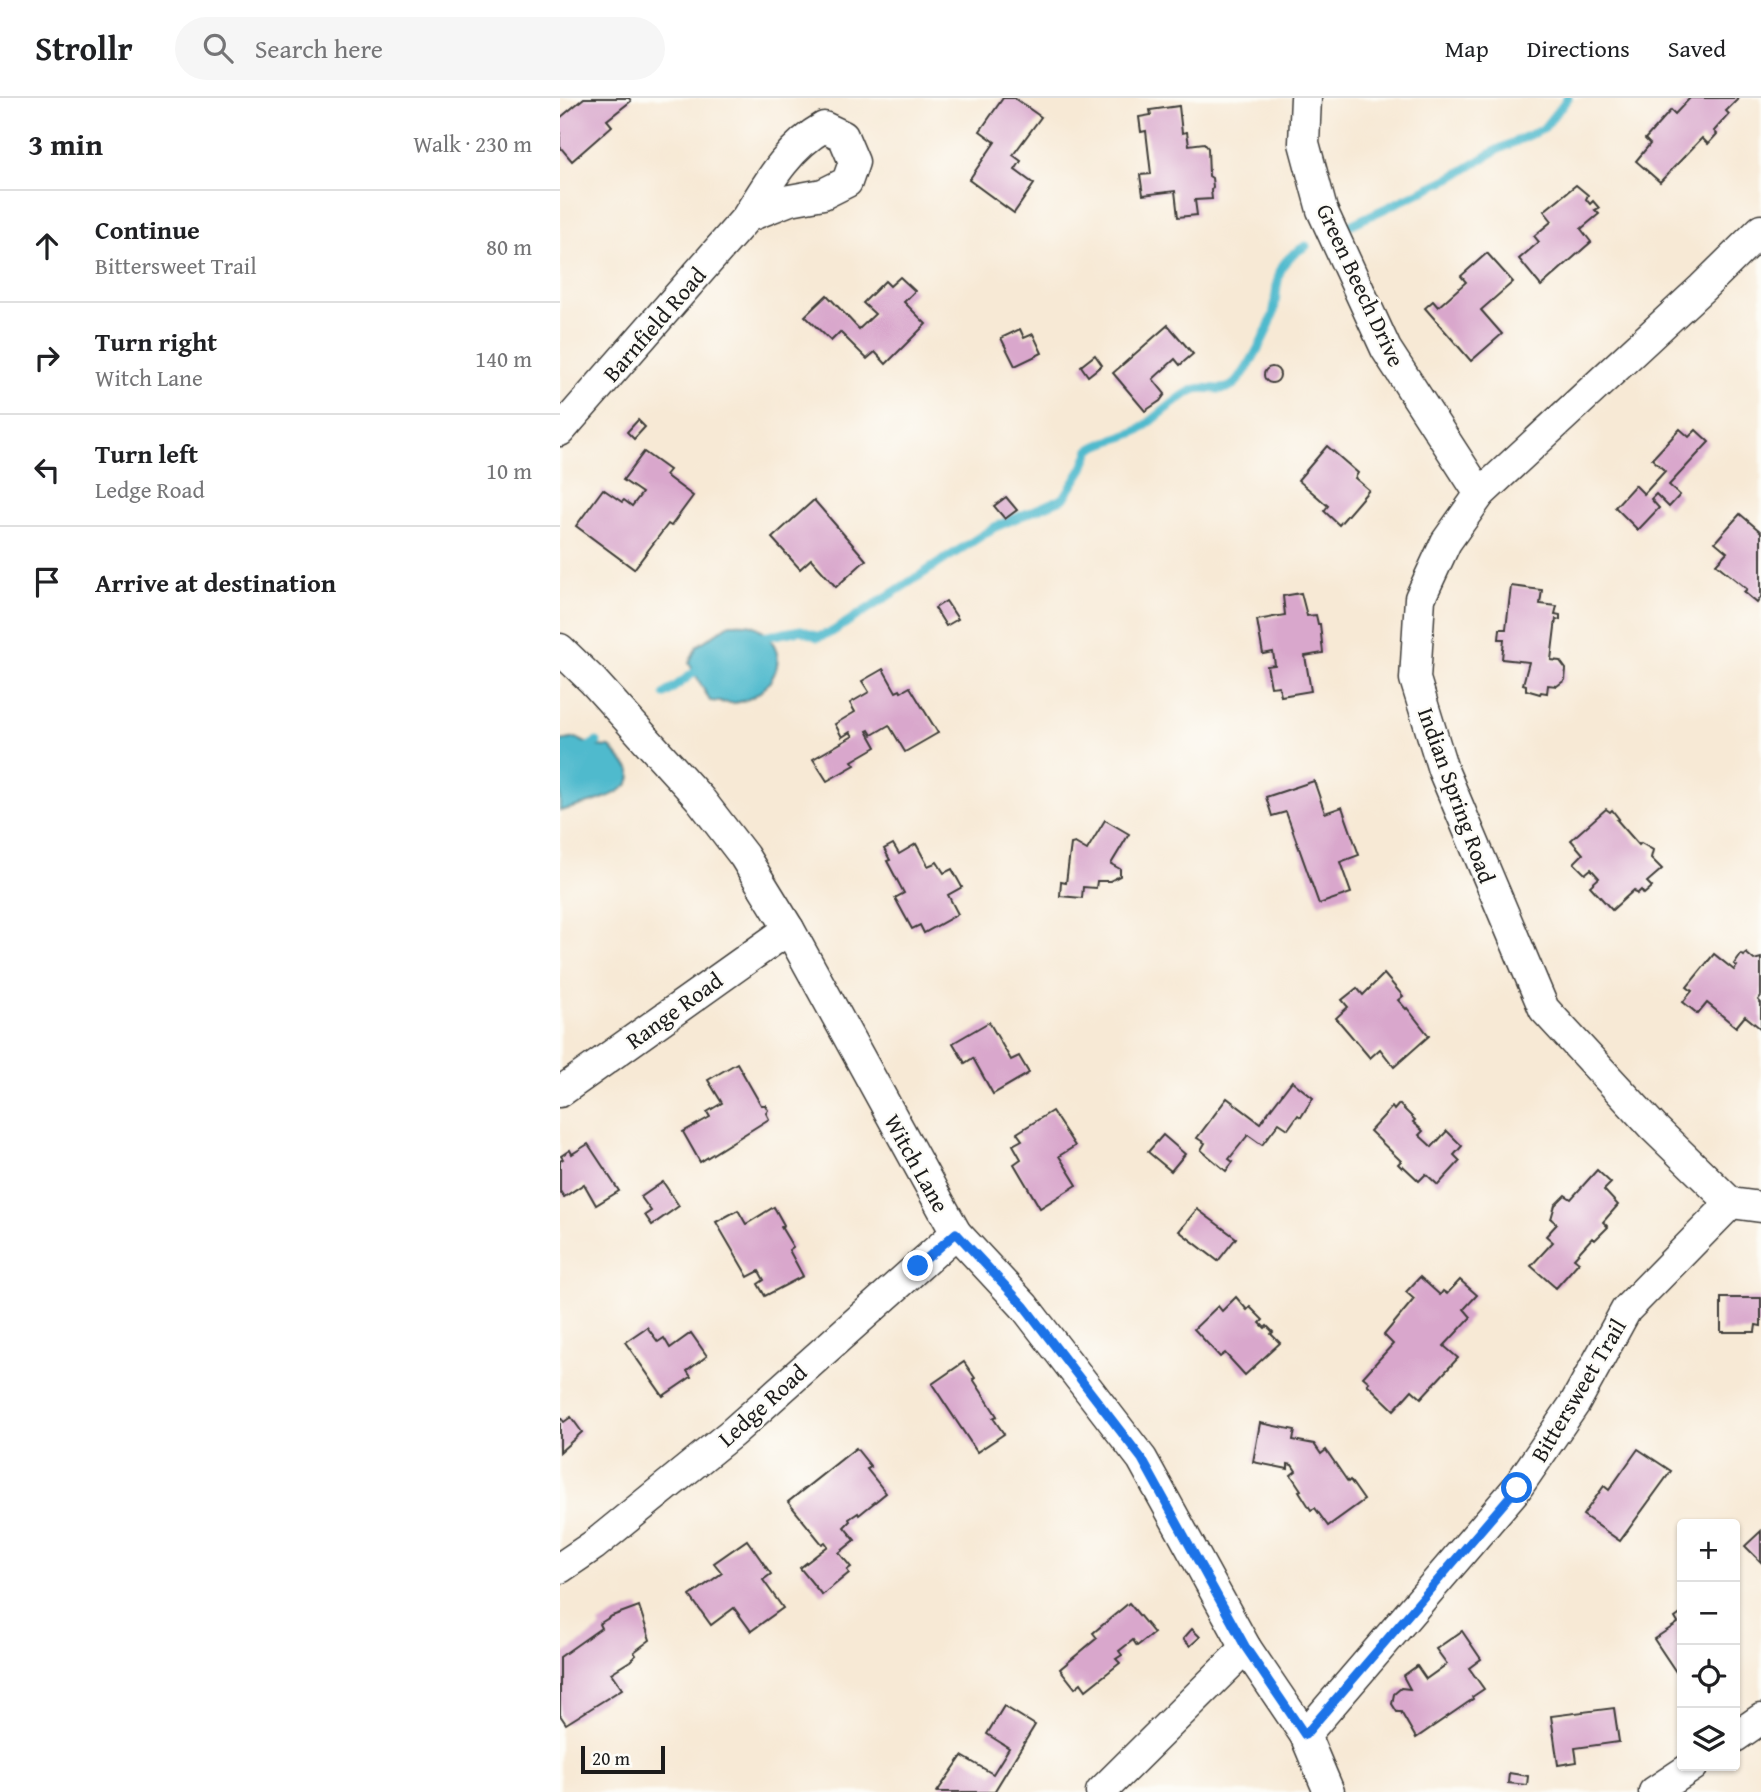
<!DOCTYPE html>
<meta charset="utf-8">
<style>
:root{--surface:#fff;--page:#f6f6f6;--text:#202124;--muted:#757577;--line:#e0e0e0}
body{margin:0;font-family:"Gentium Book Plus",serif;background:var(--page);color:var(--text)}
.controls{position:absolute;right:21px;bottom:21px;display:grid;overflow:hidden;border-radius:7px;box-shadow:0 2px 5px #0004}
.controls button{width:63px;height:63px;display:grid;place-items:center;padding:0;border:0;border-bottom:2px solid var(--line);background:var(--surface);color:var(--text);font:35px sans-serif}
.scale{position:absolute;left:21px;bottom:18px;width:84px;box-sizing:border-box;padding-left:7px;border:4px solid #1c1c1c;border-top:0;font-size:19px;line-height:24px;white-space:nowrap;color:#1c1c1c;-webkit-text-stroke:5px #fdfcf7;paint-order:stroke}
.stop{position:absolute;width:21px;height:21px;margin:-16px;border:5px solid #1a73e8;border-radius:50%;background:#fff}
.stop.end{background:#1a73e8;border-color:#fff;box-shadow:0 2px 7px #0008}
.list{margin:0;padding:0;list-style:none}
h2{display:flex;justify-content:space-between;align-items:center;height:91px;margin:0;padding:0 28px;font-size:30px}
h2 small{font-size:23px;font-weight:400;color:var(--muted)}
.list li{display:grid;grid-template-columns:46px 1fr auto;gap:21px;align-items:center;box-sizing:border-box;height:112px;padding:0 28px;border-top:2px solid var(--line)}
.list b{display:block;font-size:26px;white-space:nowrap}
.list p{margin:0;font-size:23px;white-space:nowrap;color:var(--muted)}
.list em{font-size:23px;font-style:normal;color:var(--muted)}
.icon{flex:none;width:38px;height:38px;fill:none;stroke:currentColor;stroke-width:2;stroke-linecap:round;stroke-linejoin:round}
.map{position:relative;flex:none;width:1201px;height:1694px;overflow:hidden}
header{display:flex;align-items:center;gap:42px;box-sizing:border-box;height:98px;padding:0 35px;background:var(--surface);border-bottom:2px solid var(--line)}
header strong{font-size:33px}
nav{display:flex;gap:38px;margin-inline-start:auto;font-size:24px}
.search{width:490px;height:63px;background:var(--page);display:flex;align-items:center;gap:18px;box-sizing:border-box;padding:0 24px;border-radius:38px;color:var(--muted);font-size:26px}
main{display:flex}
aside{flex:1;background:var(--surface)}
.map>svg:first-child{display:block}
</style>
<header>
<strong>Strollr</strong>
<div class="search"><svg class="icon" aria-label="search" viewBox="0 0 24 24"><circle cx="10" cy="10" r="6"/><path d="M15 15l6 6"/></svg>Search here</div>
<nav><a>Map</a><a>Directions</a><a>Saved</a></nav>
</header>
<main>
<aside>
<h2>3 min<small>Walk · 230 m</small></h2>
<ul class="list">
<li><svg class="icon" aria-label="ahead" viewBox="0 0 24 24"><path d="M12 20V5M6 11l6-6 6 6"/></svg><div><b>Continue</b><p>Bittersweet Trail</p></div><em>80 m</em></li>
<li><svg class="icon" aria-label="right" viewBox="0 0 24 24"><path d="M7 20v-9h11M14 6l5 5-5 5"/></svg><div><b>Turn right</b><p>Witch Lane</p></div><em>140 m</em></li>
<li><svg class="icon" aria-label="left" viewBox="0 0 24 24"><path d="M17 20v-9H6M10 6l-5 5 5 5"/></svg><div><b>Turn left</b><p>Ledge Road</p></div><em>10 m</em></li>
<li><svg class="icon" aria-label="arrive" viewBox="0 0 24 24"><path d="M6 21V4h12l-3 4 3 4H6"/></svg><div><b>Arrive at destination</b></div></li>
</ul>
</aside>
<div class="map">
<svg width="1201" height="1694" viewBox="0 0 1201 1694">
<rect width="100%" height="100%" fill="#fdfcf7"/>
<filter id="ink" filterUnits="userSpaceOnUse"><feTurbulence type="fractalNoise" baseFrequency=".0143" numOctaves="2"/><feDisplacementMap in="SourceGraphic" scale="14" xChannelSelector="R" yChannelSelector="G"/><feConvolveMatrix kernelMatrix="1 2 1 2 8 2 1 2 1" color-interpolation-filters="sRGB"/></filter>
<filter id="wash" filterUnits="userSpaceOnUse"><feTurbulence type="fractalNoise" baseFrequency=".00686" numOctaves="4" result="noise"/><feDisplacementMap in="SourceGraphic" scale="28" xChannelSelector="R" yChannelSelector="G"/><feGaussianBlur stdDeviation="1.57" result="paint"/><feColorMatrix in="noise" values="0 0 0 0 0 0 0 0 0 0 0 0 0 0 0 0 0 1.4 0 .05"/><feComposite in="paint" operator="in"/></filter>
<g filter="url(#wash)">
<rect width="100%" height="100%" fill="#f7e9d5"/>
<g fill="#50bacd" stroke="#366b74" stroke-width="2">
<path d="M 170,526 C 176,526 185,525 192,527 C 198,529 205,535 209,540 C 230,563 209,595 183,603 C 172,607 161,604 150,603 L 129,565 L 137,548 Z"/>
<path d="M 16,640 L 32,648 L 50,649 L 71,673 C 71,679 71,684 66,688 C 52,701 18,708 0,713 L 0,643 Z"/>
</g>
<g fill="none" stroke-linecap="round" stroke-linejoin="round">
<g stroke="#50bacd" stroke-width="9">
<polyline points="788,128 896,77 937,52 983,31 1008,0"/>
<path d="M 198,540 L 241,532 L 258,539 L 272,534 L 435,429 L 504,400 L 523,370 L 530,352 C 545,342 563,341 579,332 C 596,322 617,298 636,291 C 647,288 663,295 673,287 C 686,277 708,233 713,217 C 717,203 715,182 722,169 C 726,161 738,152 746,148"/>
<polyline points="105,596 143,568"/>
<polyline points="23,652 37,644"/>
</g>
</g>
<g id="blocks">
<g fill="#d9a7cc">
<polygon points="24,0 69,0 71,3 47,22 52,28 12,63 0,49 0,20"/>
<polygon points="443,0 454,0 481,19 453,57 461,63 455,72 474,86 454,115 409,82 435,44 420,33"/>
<polygon points="1130,0 1179,0 1166,13 1169,16 1154,33 1157,36 1148,46 1142,40 1100,84 1076,63 1090,46 1085,41 1111,12 1115,16"/>
<polygon points="619,8 622,35 627,34 629,47 644,45 648,50 649,78 652,80 653,89 651,92 652,101 635,102 637,117 618,119 615,93 583,97 580,77 591,76 586,33 581,34 579,19 591,17 590,12"/>
<polygon points="1016,87 1028,97 1026,101 1030,106 1033,103 1039,110 1035,112 1039,116 1021,131 1031,144 981,188 959,161 979,144 974,138 992,123 984,113"/>
<polygon points="927,155 953,184 921,212 942,236 911,263 865,210 873,203 878,209 906,184 901,178"/>
<polygon points="340,179 355,193 344,204 366,226 326,266 315,254 307,261 280,234 271,243 245,218 267,197 299,231 315,216 303,205 325,183 330,188"/>
<polygon points="608,227 633,256 620,267 615,261 593,281 605,296 600,303 585,313 553,275"/>
<polygon points="460,231 464,240 473,236 482,255 455,268 441,240"/>
<polygon points="535,257 542,267 528,278 521,268"/>
<circle cx="712" cy="277" r="8"/>
<polygon points="78,322 85,329 74,341 67,334"/>
<polygon points="1120,331 1129,339 1136,332 1149,344 1109,387 1120,397 1109,409 1096,396 1091,401 1099,410 1078,432 1055,409 1075,387 1084,396 1105,373 1092,361"/>
<polygon points="767,348 798,375 795,380 809,392 779,427 764,413 768,408 738,382"/>
<polygon points="84,354 109,372 105,377 133,398 111,428 108,426 74,471 16,428 43,391 62,404 64,402 72,408 82,395 63,382"/>
<polygon points="446,399 457,412 445,421 434,408"/>
<polygon points="254,402 306,462 276,489 251,461 240,471 212,440"/>
<polygon points="1180,416 1201,434 1201,499 1197,505 1184,494 1187,491 1156,466 1167,454 1155,444"/>
<polygon points="951,488 982,492 980,506 997,508 995,516 1000,517 1000,522 996,521 991,562 1000,563 1006,571 1005,582 997,588 988,587 987,595 981,594 980,596 966,592 966,587 963,586 969,564 942,561 944,541 939,541 940,531 946,531"/>
<polygon points="741,495 747,518 756,517 758,526 760,526 763,555 745,558 751,593 721,598 719,588 711,589 707,568 715,567 713,554 703,556 697,522 725,517 723,498"/>
<polygon points="386,503 398,521 386,528 375,510"/>
<polygon points="323,571 336,594 340,592 341,594 350,589 378,635 345,654 329,627 312,637 309,632 307,633 316,649 292,663 295,667 267,683 253,661 293,638 290,634 282,639 275,626 295,614 290,605 309,594 302,583"/>
<polygon points="754,683 765,715 782,709 799,757 780,764 791,795 759,806 726,714 712,718 706,699"/>
<polygon points="1046,711 1050,714 1052,712 1059,721 1057,722 1079,747 1081,745 1093,752 1091,760 1102,771 1087,784 1092,789 1084,796 1081,792 1077,796 1074,792 1052,812 1030,788 1039,780 1031,771 1025,776 1014,765 1023,756 1011,742"/>
<polygon points="545,722 569,736 551,766 560,771 560,778 550,783 537,783 536,790 523,789 522,800 500,798 501,784 506,785 511,746 515,745 527,752"/>
<polygon points="333,746 339,756 356,746 368,768 377,764 384,775 392,771 402,789 388,797 398,816 364,835 360,827 352,831 335,800 344,795 327,763 330,762 324,751"/>
<polygon points="1186,855 1194,862 1201,860 1201,898 1198,902 1201,905 1201,931 1185,918 1176,929 1147,905 1138,916 1123,904 1132,893 1127,889 1154,856 1174,872 1177,868 1174,866 1181,856 1184,858"/>
<polygon points="824,876 843,898 838,902 846,911 847,910 869,938 834,969 820,951 810,960 776,920 788,909 782,902 797,890 803,897"/>
<polygon points="429,924 451,962 459,958 469,975 433,996 413,960 405,965 393,945"/>
<polygon points="177,965 201,1007 205,1007 208,1012 206,1015 209,1021 140,1064 123,1034 150,1019 147,1014 162,1005 148,982"/>
<polygon points="732,983 753,1000 741,1019 738,1017 728,1031 719,1025 702,1047 688,1037 669,1061 673,1064 666,1073 641,1052 645,1045 637,1040 667,1000 700,1025"/>
<polygon points="839,1006 855,1022 853,1024 863,1033 859,1037 872,1049 887,1033 902,1048 894,1057 900,1063 878,1087 866,1076 859,1083 843,1068 842,1070 838,1066 841,1063 810,1033 832,1009 834,1012"/>
<polygon points="492,1013 515,1048 499,1058 517,1087 480,1110 454,1066 461,1061 453,1047 462,1042 457,1035"/>
<polygon points="603,1037 625,1056 611,1073 588,1054"/>
<polygon points="28,1046 59,1093 36,1107 24,1086 4,1099 0,1093 0,1063 3,1061 1,1058 10,1052 12,1056"/>
<polygon points="1037,1072 1051,1085 1044,1092 1058,1107 1043,1124 1048,1129 1035,1142 1032,1140 1014,1160 1019,1164 996,1190 971,1168 993,1144 986,1138 997,1126 991,1121 995,1107 1005,1097 1011,1101"/>
<polygon points="103,1084 119,1108 92,1127 85,1117 91,1113 81,1099"/>
<polygon points="214,1109 224,1127 221,1129 233,1149 229,1152 243,1178 205,1198 198,1186 204,1182 199,1173 188,1179 156,1124 178,1112 186,1126"/>
<polygon points="637,1111 676,1140 658,1163 619,1133"/>
<polygon points="860,1179 880,1197 883,1193 887,1196 900,1182 917,1197 904,1211 911,1219 884,1248 898,1260 861,1300 852,1292 834,1312 807,1286 809,1284 803,1279 833,1246 824,1237 854,1201 846,1194"/>
<polygon points="676,1199 687,1212 690,1209 703,1222 700,1225 705,1230 707,1228 713,1234 711,1236 720,1245 685,1277 665,1255 660,1259 634,1231 658,1208 662,1213"/>
<polygon points="1161,1200 1201,1200 1201,1228 1196,1227 1195,1234 1161,1234"/>
<polygon points="87,1229 98,1244 104,1240 110,1250 131,1235 147,1258 127,1273 131,1279 103,1298 65,1244"/>
<polygon points="404,1264 415,1280 413,1281 437,1318 433,1320 444,1336 417,1354 372,1286"/>
<polygon points="0,1319 4,1324 11,1319 22,1334 0,1354"/>
<polygon points="700,1325 735,1332 733,1342 754,1346 761,1356 766,1352 788,1384 790,1382 804,1402 768,1428 755,1410 751,1412 739,1393 741,1392 731,1377 736,1373 732,1367 728,1366 728,1371 693,1364"/>
<polygon points="296,1350 311,1369 307,1371 326,1395 299,1417 298,1415 289,1421 290,1423 284,1429 295,1442 279,1455 291,1469 287,1472 289,1475 262,1497 240,1470 268,1448 265,1444 262,1446 228,1404"/>
<polygon points="1078,1351 1111,1373 1060,1443 1023,1417 1044,1388 1049,1392"/>
<polygon points="1201,1433 1201,1464 1185,1448"/>
<polygon points="187,1442 211,1476 203,1482 223,1510 191,1533 174,1510 151,1527 130,1498 162,1475 154,1465"/>
<polygon points="569,1505 594,1535 577,1548 573,1542 559,1553 562,1557 556,1561 560,1565 526,1592 521,1585 515,1590 500,1571 537,1540 533,1535"/>
<polygon points="79,1508 90,1542 74,1554 76,1557 70,1563 51,1575 62,1591 6,1626 0,1617 0,1559 41,1530 39,1526 52,1518"/>
<polygon points="1122,1515 1122,1583 1094,1541 1118,1525 1115,1520"/>
<polygon points="632,1531 640,1539 630,1548 623,1541"/>
<polygon points="902,1533 921,1561 909,1570 924,1591 912,1599 913,1601 856,1640 841,1614 837,1614 832,1606 834,1596 841,1590 850,1591 843,1578 857,1568 866,1581 887,1566 876,1551"/>
<polygon points="444,1608 475,1627 434,1694 377,1694 402,1658 433,1676 449,1650 427,1636"/>
<polygon points="1054,1610 1059,1644 1015,1650 1017,1664 998,1667 991,1618"/>
<polygon points="949,1675 968,1678 967,1687 948,1685"/>
</g>
</g>
</g>
<g filter="url(#ink)">
<use href="#blocks" fill-opacity="0" stroke="#3d3b38" stroke-width="2"/>
<g fill="none" stroke-linecap="round" stroke-linejoin="round">
<defs>
<g id="street">
<polyline points="746,0 744,45 762,112 826,251 920,396"/>
<path d="M 0,333 L 187,119 C 208,85 228,49 264,29 L 283,38 L 294,64 L 287,84 L 263,96 L 230,102 L 187,119"/>
<polyline points="0,551 33,583 140,701 184,758 229,831 396,1135 464,1208 582,1361 686,1550 745,1637 769,1694"/>
<polyline points="0,994 229,831"/>
<polyline points="1171,1105 1093,1029 984,911 883,672 855,581 860,500 886,444 920,396 1142,190 1201,132"/>
<polyline points="1171,1105 1201,1109"/>
<polyline points="0,1470 34,1447 172,1335 396,1135"/>
<polyline points="745,1637 957,1390 1015,1305 1066,1212 1171,1105"/>
<polyline points="1175,1639 1201,1621"/>
<polyline points="541,1694 686,1550"/>
<polyline points="1094,1694 1133,1668"/>
</g>
</defs>
<use href="#street" stroke="#3d3b38" stroke-width="33"/>
<use href="#street" stroke="#fff" stroke-width="30"/>
</g>
</g>
<g fill="none" stroke-linecap="round" stroke-linejoin="round" filter="url(#ink)">
<polyline stroke="#1a73e8" stroke-width="9" points="358,1168 396,1135 464,1208 582,1361 686,1550 745,1637 957,1390"/>
</g>
<g text-anchor="middle" dominant-baseline="central" stroke-width="5" stroke-linejoin="round" paint-order="stroke">
<g font-size="23" fill="#1c1c1c" stroke="#fdfcf7">
<text transform="translate(801 187) rotate(65)">Green Beech Drive</text>
<text transform="translate(94 226) rotate(-49)">Barnfield Road</text>
<text transform="translate(897 697) rotate(70)">Indian Spring Road</text>
<text transform="translate(114 912) rotate(-36)">Range Road</text>
<text transform="translate(357 1065) rotate(61)">Witch Lane</text>
<text transform="translate(1018 1292) rotate(-59)">Bittersweet Trail</text>
<text transform="translate(202 1307) rotate(-42)">Ledge Road</text>
</g>
</g>
</svg>
<div class="controls">
<button>+</button>
<button>−</button>
<button><svg class="icon" aria-label="locate" viewBox="0 0 24 24"><circle cx="12" cy="12" r="6"/><path d="M12 2v4M12 18v4M2 12h4M18 12h4"/></svg></button>
<button><svg class="icon" aria-label="layers" viewBox="0 0 24 24"><path d="M12 4l9 5-9 5-9-5zM3 14l9 5 9-5"/></svg></button>
</div>
<div class="scale">20 m</div>
<div class="stop" style="left:957px;top:1390px"></div>
<div class="stop end" style="left:358px;top:1168px"></div>
</div>
</main>
